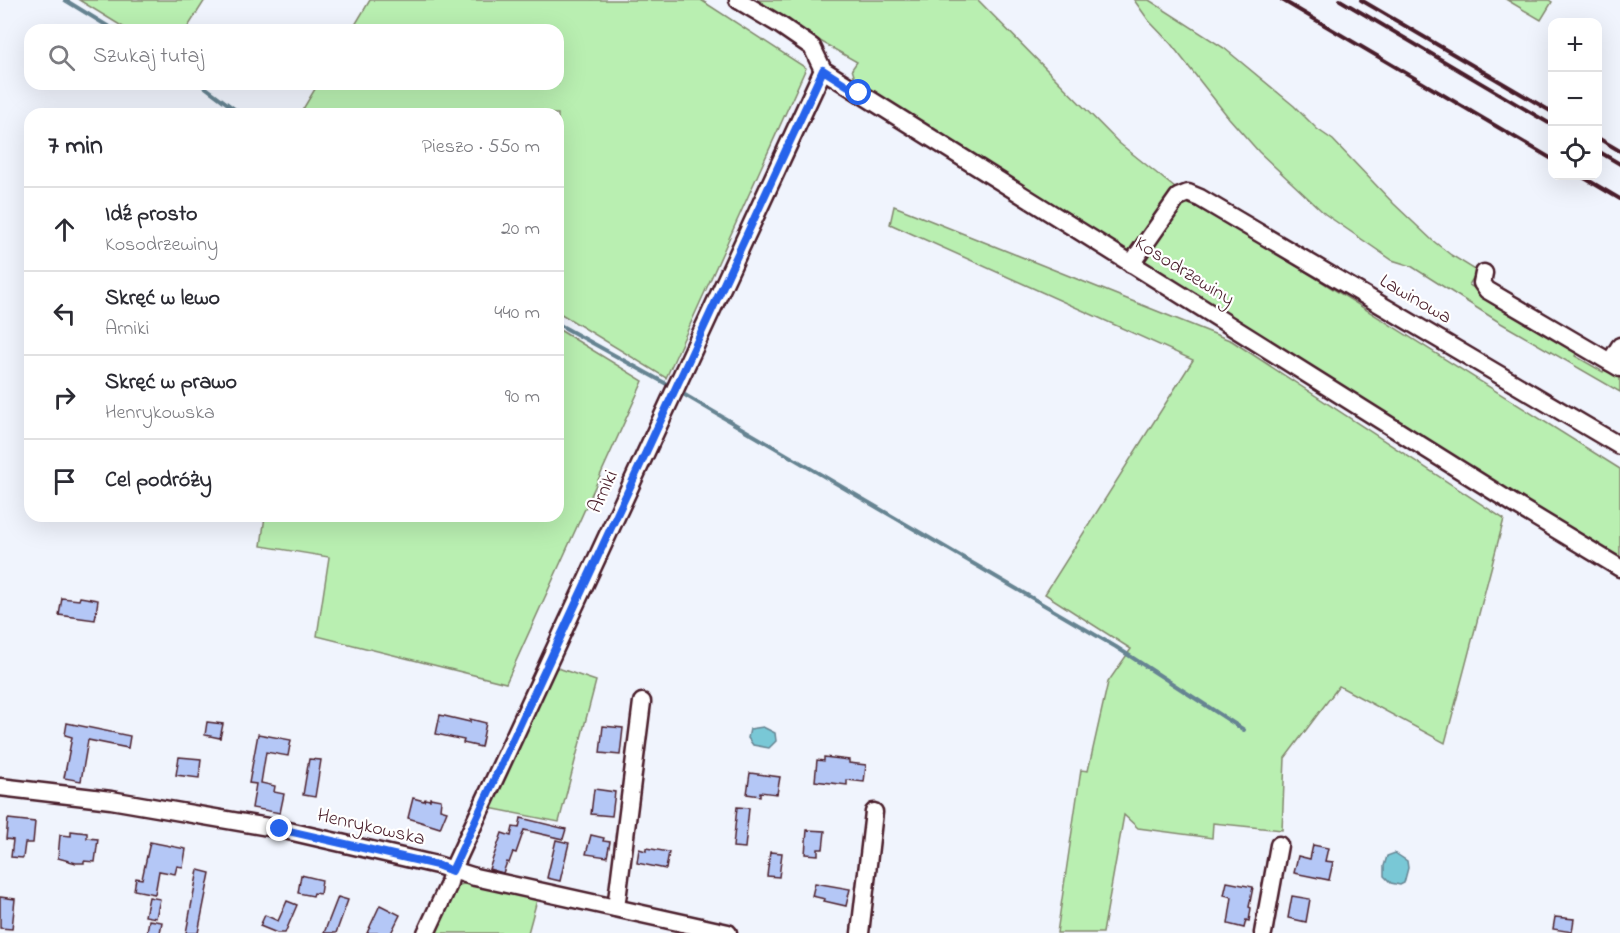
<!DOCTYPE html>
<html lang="pl">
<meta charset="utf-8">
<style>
:root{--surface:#fff;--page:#f7f7f7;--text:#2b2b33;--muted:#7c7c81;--line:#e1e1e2}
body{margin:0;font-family:"Indie Flower",sans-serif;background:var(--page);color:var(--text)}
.controls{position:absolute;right:18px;top:18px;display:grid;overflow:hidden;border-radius:12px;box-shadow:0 6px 24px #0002}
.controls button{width:54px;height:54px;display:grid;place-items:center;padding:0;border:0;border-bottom:2px solid var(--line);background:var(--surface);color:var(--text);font:30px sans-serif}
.stop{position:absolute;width:18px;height:18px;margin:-14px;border:4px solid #2563eb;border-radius:50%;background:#fff}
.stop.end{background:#2563eb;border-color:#fff;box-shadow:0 2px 6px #0008}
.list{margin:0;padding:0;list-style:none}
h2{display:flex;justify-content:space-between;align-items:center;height:78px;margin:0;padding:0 24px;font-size:26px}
h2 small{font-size:20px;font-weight:400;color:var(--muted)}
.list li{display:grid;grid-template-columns:39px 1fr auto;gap:18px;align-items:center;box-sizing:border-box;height:84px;padding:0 24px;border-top:2px solid var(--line)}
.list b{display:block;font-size:22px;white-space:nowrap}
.list p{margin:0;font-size:20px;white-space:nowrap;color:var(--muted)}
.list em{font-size:20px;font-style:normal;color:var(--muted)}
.icon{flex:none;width:33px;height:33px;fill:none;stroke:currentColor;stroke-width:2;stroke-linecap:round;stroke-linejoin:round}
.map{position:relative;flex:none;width:1620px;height:933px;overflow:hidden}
.search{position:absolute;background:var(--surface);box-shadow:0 6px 24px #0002;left:24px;top:24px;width:540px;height:66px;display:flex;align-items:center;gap:15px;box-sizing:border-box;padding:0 21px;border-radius:18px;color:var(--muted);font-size:22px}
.panel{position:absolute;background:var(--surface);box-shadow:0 6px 24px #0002;left:24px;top:108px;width:540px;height:414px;border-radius:18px}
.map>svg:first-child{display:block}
</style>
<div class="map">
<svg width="1620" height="933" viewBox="0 0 1620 933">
<rect width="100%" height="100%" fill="#f0f4fd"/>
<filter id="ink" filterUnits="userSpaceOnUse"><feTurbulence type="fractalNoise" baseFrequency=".0167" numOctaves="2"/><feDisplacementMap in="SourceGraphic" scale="12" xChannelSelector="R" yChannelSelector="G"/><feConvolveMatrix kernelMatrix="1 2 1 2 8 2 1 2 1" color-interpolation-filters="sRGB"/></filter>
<g filter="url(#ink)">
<g fill="#b9efb1" stroke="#82876e" stroke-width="1.5">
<polygon points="79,0 205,0 186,30 128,30"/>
<polygon points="370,0 701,0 806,68 666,378 558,312 558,114 300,114 318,84 558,84 558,30 352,30"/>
<polygon points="748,0 978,0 1119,143 1185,196 1620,469 1620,568 859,93 852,69 857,62"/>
<polygon points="1134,0 1149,0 1224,48 1294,106 1317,129 1333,140 1394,204 1432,240 1451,255 1477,271 1469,285 1578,349 1575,356 1603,372 1606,366 1620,374 1620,392 1499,322 1411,266 1392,260 1325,214 1259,152 1229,118 1171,44 1149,21"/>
<polygon points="1507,0 1549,0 1552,2 1541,20"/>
<polygon points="894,206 1232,341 1504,519 1445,743 1339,686 1285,758 1282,830 1213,823 1212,838 1138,828 1124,815 1103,933 1057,933 1081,770 1088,771 1108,682 1131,649 1045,594 1193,360 890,224"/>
<polygon points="558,329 643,381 506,683 317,636 329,557 261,546 265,516 558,516"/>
<polygon points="552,666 596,681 559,822 489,808"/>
<polygon points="467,883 537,900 528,933 434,933 456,886"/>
</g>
<g fill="#79c8d6" stroke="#668492" stroke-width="1.5">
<polygon points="763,727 775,733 776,741 769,748 753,745 748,738 750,729"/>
<polygon points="1395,853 1407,861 1408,868 1404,883 1400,885 1391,883 1384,876 1384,866 1387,856"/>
</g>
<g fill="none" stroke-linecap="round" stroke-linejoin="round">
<g stroke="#668492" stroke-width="4">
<polyline points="65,0 114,30"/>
<polyline points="201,84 241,114"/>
<polyline points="558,324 672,387"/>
<polyline points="678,391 1116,647 1244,730"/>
</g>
</g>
<g fill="#b4c7f6" stroke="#4a1f2b" stroke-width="1.5">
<polygon points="80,597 98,600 95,620 59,615 62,598 79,600"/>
<polygon points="440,715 470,722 470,719 486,723 481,747 463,743 464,740 436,734"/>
<polygon points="207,722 223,724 220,738 205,735"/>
<polygon points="67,723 130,736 128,748 88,740 81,781 64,778 72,737 65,735"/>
<polygon points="603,726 623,728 620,755 600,753"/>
<polygon points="258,734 291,740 288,756 266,752 261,783 275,786 274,792 284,794 280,813 252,808 256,784 249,783"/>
<polygon points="179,757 201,759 199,778 176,775"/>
<polygon points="824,757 849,760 849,763 866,765 864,782 847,780 847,785 815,781 817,760 824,761"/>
<polygon points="309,759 321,760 315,797 303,795"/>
<polygon points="750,773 780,777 777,794 760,792 760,796 747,794"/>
<polygon points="594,789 615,792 612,816 591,814"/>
<polygon points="413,798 424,801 425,799 430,800 430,798 441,800 440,809 447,811 440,828 408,818"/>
<polygon points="737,807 749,808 745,848 733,847"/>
<polygon points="521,818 566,829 563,839 524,830 516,853 513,852 509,863 507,862 503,873 489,869 502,833 511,836 513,827 519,828"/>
<polygon points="8,819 35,822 33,843 25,843 23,858 11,857 13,840 6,839"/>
<polygon points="807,830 825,831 823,849 818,849 818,855 805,854"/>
<polygon points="71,831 87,833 87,838 98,839 95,862 84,861 84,863 76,863 58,858 60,835 71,836"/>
<polygon points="591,835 604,838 603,841 610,842 607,857 586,854"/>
<polygon points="556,840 569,843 560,881 547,878"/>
<polygon points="150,842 186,849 183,867 177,866 175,874 159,871 155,894 134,890 136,878 142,879"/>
<polygon points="1313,845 1328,848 1325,861 1333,862 1329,880 1294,873 1298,856 1310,859"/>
<polygon points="646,848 669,852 666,869 637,863 639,849 646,851"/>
<polygon points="770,852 782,853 779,877 767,876"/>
<polygon points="198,870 210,873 198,933 186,933"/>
<polygon points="301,875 322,880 320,894 314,893 313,896 298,893"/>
<polygon points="1227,882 1253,887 1249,907 1251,908 1249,921 1246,920 1244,928 1228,924 1232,897 1224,895"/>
<polygon points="815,883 850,889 846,906 824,901 825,899 812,896"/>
<polygon points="1292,896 1310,899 1306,922 1288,918"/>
<polygon points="0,897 15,899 12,929 0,928"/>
<polygon points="149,897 160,899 156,918 145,916"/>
<polygon points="338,897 348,900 336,933 324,933"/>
<polygon points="287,901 297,905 285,933 277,933 260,926 265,915 278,921"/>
<polygon points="380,905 400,915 391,933 367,933"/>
<polygon points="1555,917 1574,919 1572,932 1553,929"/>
<polygon points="149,920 162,922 160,933 147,933"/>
</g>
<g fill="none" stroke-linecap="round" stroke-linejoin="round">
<defs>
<g id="minor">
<polyline points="738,0 780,25 812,47 823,70 1519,507 1620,568"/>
<polyline points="1131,264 1178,197 1188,193 1200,198 1620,446"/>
<polyline points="1484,273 1482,283 1487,290 1620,368"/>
<polyline points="1610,362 1620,346"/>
<polyline points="0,787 111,800 280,829 437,865 475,877 728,933"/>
<polyline points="616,908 642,702"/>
<polyline points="426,933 448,886 452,871 823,70"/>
<polyline points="860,933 874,812"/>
<polyline points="1263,933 1279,845"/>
</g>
</defs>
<use href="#minor" stroke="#4a1f2b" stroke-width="21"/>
<use href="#minor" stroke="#fff" stroke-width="16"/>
<g stroke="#4a1f2b" stroke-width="4">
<polyline points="1282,0 1552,159"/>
<polyline points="1340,0 1552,125"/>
<polyline points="1361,0 1552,112"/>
<polyline points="1598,138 1620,151"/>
<polyline points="1598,151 1620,164"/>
<polyline points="1581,176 1620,199"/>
</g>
</g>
</g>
<g fill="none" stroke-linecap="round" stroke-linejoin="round" filter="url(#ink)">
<polyline stroke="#2563eb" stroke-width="8" points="280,829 437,865 452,871 823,70 859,93"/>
</g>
<g text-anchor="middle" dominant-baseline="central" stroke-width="4.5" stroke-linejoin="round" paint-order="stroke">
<g font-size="20" fill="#4a1f2b" stroke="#fff">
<text transform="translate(1184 272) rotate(32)">Kosodrzewiny</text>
<text transform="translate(1415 300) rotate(30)">Lawinowa</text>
<text transform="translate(604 492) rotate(-65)">Arniki</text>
<text transform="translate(371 828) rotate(13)">Henrykowska</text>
</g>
</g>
</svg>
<div class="controls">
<button>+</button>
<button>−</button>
<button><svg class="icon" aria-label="locate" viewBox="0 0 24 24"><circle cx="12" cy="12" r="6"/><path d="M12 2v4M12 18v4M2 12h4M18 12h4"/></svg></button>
</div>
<div class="stop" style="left:859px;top:93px"></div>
<div class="stop end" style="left:280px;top:829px"></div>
<div class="search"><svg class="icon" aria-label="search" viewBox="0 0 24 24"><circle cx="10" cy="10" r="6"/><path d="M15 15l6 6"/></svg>Szukaj tutaj</div>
<section class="panel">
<h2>7 min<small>Pieszo · 550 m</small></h2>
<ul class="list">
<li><svg class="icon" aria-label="ahead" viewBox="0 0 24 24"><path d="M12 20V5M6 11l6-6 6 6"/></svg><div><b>Idź prosto</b><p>Kosodrzewiny</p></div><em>20 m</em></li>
<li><svg class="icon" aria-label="left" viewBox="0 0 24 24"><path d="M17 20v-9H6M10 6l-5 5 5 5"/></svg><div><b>Skręć w lewo</b><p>Arniki</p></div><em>440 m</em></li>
<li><svg class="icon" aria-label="right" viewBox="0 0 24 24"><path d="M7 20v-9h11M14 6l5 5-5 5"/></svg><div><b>Skręć w prawo</b><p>Henrykowska</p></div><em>90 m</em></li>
<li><svg class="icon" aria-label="arrive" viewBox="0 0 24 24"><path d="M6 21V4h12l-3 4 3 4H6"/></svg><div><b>Cel podróży</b></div></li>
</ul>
</section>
</div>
